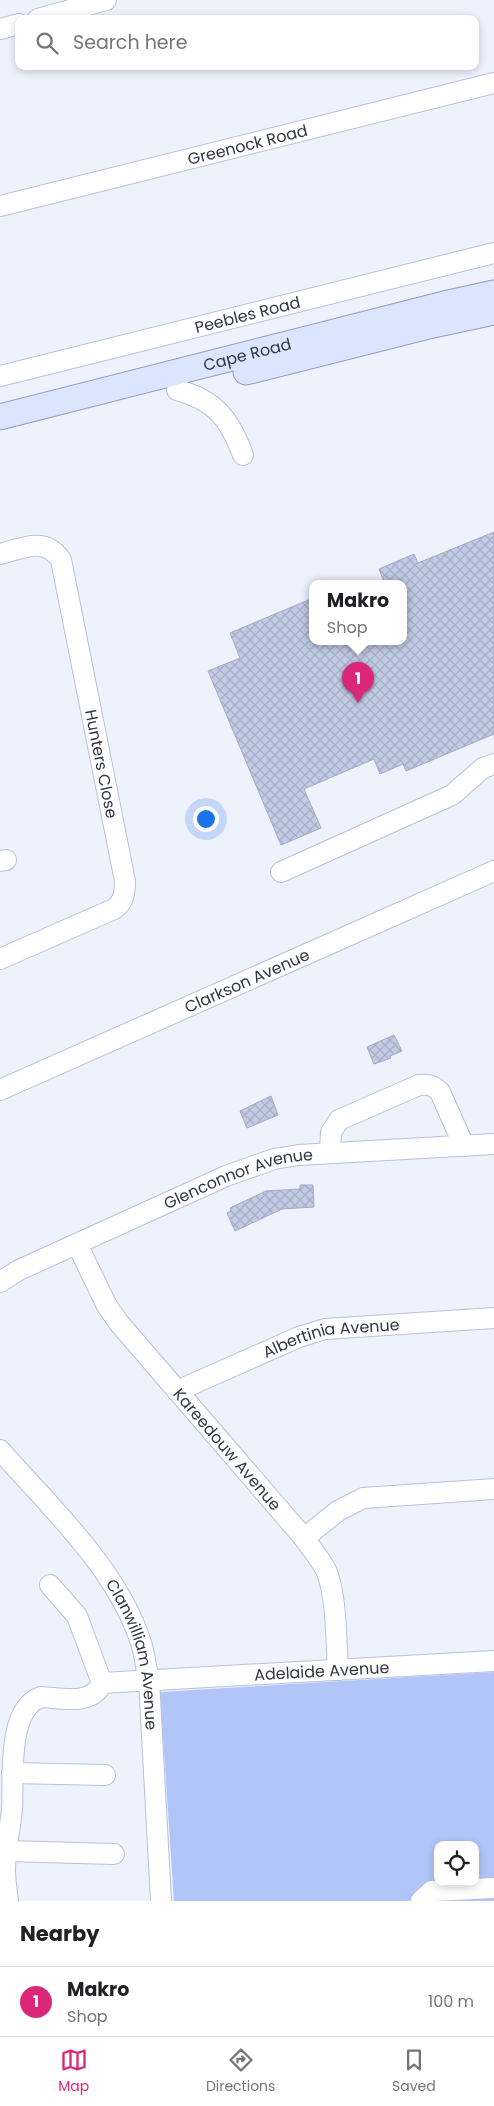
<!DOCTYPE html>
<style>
:root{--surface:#fff;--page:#f6f6f6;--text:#202124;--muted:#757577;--line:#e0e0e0;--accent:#db2777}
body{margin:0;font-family:Poppins,sans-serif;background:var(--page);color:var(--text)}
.controls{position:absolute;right:15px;bottom:15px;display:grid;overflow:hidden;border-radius:10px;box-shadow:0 2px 8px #0003}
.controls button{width:45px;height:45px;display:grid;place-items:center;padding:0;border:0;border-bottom:1px solid var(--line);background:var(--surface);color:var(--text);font:25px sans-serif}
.you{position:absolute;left:205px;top:818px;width:18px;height:18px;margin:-12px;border:4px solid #fff;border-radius:50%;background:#1a73e8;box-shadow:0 0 0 8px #1a73e833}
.badge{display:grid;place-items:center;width:32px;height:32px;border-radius:50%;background:var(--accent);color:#fff;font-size:16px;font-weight:700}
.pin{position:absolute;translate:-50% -41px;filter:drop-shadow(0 1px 2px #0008)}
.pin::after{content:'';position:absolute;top:26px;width:18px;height:15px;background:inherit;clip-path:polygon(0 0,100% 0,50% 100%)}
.popup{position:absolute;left:309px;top:580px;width:98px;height:65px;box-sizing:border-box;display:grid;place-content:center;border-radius:10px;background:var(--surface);filter:drop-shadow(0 1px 4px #0005);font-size:16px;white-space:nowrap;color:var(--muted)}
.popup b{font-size:19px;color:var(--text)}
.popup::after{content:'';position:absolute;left:50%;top:100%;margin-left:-10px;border:10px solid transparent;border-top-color:var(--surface)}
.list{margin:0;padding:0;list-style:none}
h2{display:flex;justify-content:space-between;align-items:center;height:65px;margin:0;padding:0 20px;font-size:21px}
h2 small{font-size:16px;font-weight:400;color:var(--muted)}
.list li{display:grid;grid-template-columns:32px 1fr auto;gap:15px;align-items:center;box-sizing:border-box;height:70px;padding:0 20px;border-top:1px solid var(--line)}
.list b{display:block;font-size:19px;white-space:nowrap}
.list p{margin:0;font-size:16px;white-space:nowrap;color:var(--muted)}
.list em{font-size:16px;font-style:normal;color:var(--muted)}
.icon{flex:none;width:28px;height:28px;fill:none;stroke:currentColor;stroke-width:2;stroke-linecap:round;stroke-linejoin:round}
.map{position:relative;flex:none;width:494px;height:1901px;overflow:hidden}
.search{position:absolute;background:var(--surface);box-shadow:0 2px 8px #0003;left:15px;right:15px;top:15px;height:55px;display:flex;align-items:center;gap:12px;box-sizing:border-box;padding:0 18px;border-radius:10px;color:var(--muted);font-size:19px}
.sheet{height:135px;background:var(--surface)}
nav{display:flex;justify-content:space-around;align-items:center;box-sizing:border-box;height:70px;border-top:1px solid var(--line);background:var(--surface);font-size:14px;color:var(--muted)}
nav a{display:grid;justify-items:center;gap:2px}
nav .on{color:var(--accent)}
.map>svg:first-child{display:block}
</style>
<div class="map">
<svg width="494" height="1901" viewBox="0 0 494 1901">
<defs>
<pattern id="building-cross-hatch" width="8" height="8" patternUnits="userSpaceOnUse" patternTransform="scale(1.25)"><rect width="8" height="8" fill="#c1cbe4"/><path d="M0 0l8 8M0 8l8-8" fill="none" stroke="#a6afc5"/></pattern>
</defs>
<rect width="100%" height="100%" fill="#eef2fd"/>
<path fill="#b2c5f8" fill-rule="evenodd" d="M 494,1672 L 494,1901 L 174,1901 L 160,1692 ZM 438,1845 L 475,1845 L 475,1882 L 438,1882 Z"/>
<g fill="url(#building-cross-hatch)" stroke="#a1abc3">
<polygon points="494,532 494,734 406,771 403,764 380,774 374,759 304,789 321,828 281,845 208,671 240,658 230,633 313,598 313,642 403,642 403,584 385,584 379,569 414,554 418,563"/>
<polygon points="394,1035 402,1051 390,1056 391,1058 374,1064 367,1047"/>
<polygon points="271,1096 278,1115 247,1128 240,1111"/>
<polygon points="300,1185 313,1185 314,1207 282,1209 235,1231 227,1213 231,1211 230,1208 266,1191 300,1189"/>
</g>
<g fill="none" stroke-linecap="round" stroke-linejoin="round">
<defs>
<g id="minor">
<polyline points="38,19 106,0"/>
<polyline points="0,29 19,24"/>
<path id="s1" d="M 0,206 L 494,83"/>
<path id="s2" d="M 0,376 L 494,253"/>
<path d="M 177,390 C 216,400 230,420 243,455"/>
<path id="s3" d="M 0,554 C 23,548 45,536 61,560 L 125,881 C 125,893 124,902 114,909 L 0,959"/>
<polyline points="0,861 6,860"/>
<polyline points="281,872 452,795 483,768 494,764"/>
<path id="s4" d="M 0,1090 L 494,871"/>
<path d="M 330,1153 L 331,1132 L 339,1120 L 419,1085 C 428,1084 433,1085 440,1092 L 464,1146"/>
<path id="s5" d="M 77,1244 L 107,1306 L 119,1323 L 304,1538 C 312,1549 320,1559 326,1570 C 337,1596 336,1641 338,1670"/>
<path id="s6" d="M 0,1282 L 19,1270 L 226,1176 L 274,1159 L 299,1155 L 494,1144"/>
<path id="s7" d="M 177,1391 L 299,1337 L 325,1329 L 494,1318"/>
<path id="s8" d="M 0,1450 C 51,1508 119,1570 142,1646 C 145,1657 146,1669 149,1680 L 161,1901"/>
<polyline points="304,1538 338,1511 363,1498 494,1489"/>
<path id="s9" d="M 102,1683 L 494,1661"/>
<polyline points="12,1773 105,1775"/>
<polyline points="6,1851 114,1854"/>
<path d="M 8,1901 C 7,1891 5,1881 5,1870 C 5,1850 10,1830 12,1809 C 14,1780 6,1709 41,1697 C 62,1698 92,1706 102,1683 L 77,1616 L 50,1585"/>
<polyline points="421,1901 432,1891 494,1888"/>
</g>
<g id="major">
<polyline points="246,372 433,325 494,312"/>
<path id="s10" d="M 0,417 L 444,304 L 494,293"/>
</g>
</defs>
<use href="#minor" stroke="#b7c1da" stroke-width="22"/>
<use href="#major" stroke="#919cba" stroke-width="27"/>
<use href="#minor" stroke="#fff" stroke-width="20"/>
<use href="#major" stroke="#dbe5fd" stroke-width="25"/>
</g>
<g text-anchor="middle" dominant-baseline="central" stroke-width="4" stroke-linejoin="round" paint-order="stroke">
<g font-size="16" fill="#333741" stroke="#fff">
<text stroke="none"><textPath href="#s1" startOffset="255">Greenock Road</textPath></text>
<text stroke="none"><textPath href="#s2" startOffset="255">Peebles Road</textPath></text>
<text stroke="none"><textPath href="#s10" startOffset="255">Cape Road</textPath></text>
<text stroke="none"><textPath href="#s3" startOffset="275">Hunters Close</textPath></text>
<text stroke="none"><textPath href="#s4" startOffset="270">Clarkson Avenue</textPath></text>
<text stroke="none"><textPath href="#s6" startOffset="261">Glenconnor Avenue</textPath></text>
<text stroke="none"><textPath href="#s7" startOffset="165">Albertinia Avenue</textPath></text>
<text stroke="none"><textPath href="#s5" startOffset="256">Kareedouw Avenue</textPath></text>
<text stroke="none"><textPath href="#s8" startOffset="250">Clanwilliam Avenue</textPath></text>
<text stroke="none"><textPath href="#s9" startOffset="220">Adelaide Avenue</textPath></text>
</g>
</g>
</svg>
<div class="controls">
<button><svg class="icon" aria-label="locate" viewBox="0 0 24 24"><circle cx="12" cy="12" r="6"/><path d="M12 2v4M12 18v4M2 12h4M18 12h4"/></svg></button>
</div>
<div class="you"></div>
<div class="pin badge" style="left:358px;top:703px">1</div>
<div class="popup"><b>Makro</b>Shop</div>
<div class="search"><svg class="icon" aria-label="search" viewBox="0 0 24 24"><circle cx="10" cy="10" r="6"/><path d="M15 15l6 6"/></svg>Search here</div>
</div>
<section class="sheet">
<h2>Nearby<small></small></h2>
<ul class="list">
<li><span class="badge">1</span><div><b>Makro</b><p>Shop</p></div><em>100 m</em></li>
</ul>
</section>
<nav>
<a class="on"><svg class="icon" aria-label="map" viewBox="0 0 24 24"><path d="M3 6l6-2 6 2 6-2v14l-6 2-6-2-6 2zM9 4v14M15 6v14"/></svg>Map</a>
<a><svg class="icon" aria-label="directions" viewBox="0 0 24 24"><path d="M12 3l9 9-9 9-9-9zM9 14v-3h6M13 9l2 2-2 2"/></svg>Directions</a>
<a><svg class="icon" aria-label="saved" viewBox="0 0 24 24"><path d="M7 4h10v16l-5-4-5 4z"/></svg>Saved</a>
</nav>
